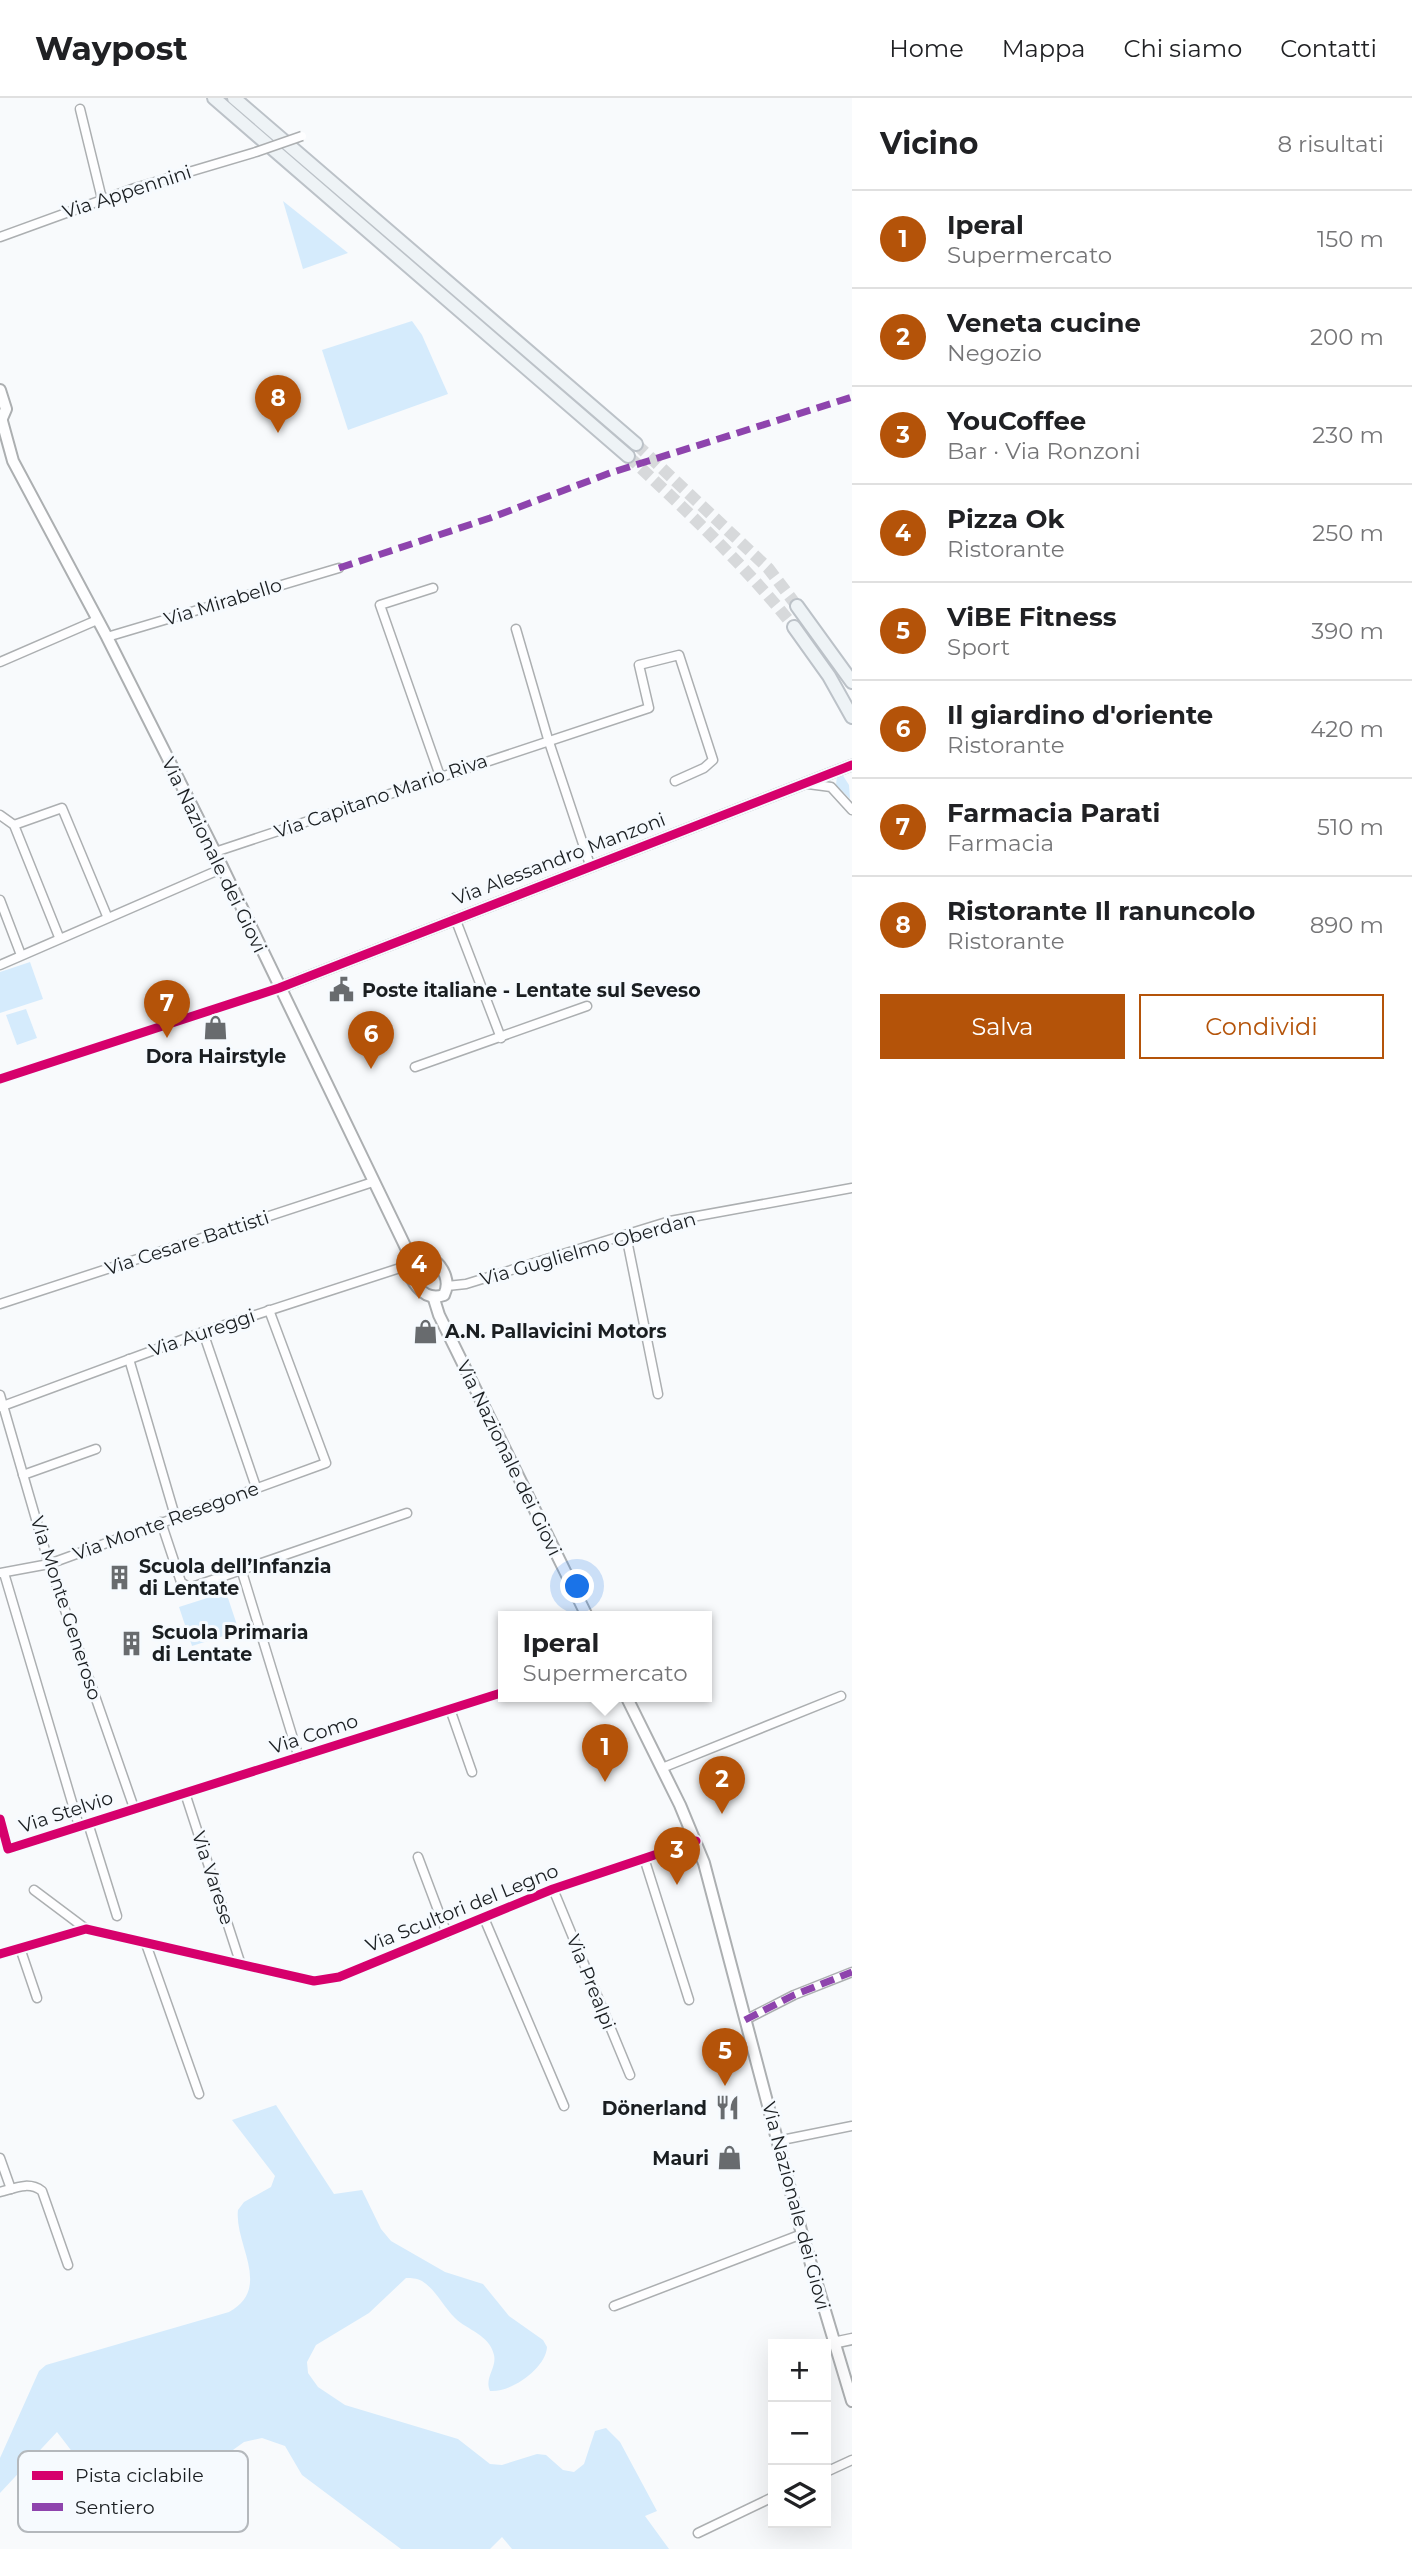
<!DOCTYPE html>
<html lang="it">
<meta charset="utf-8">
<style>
:root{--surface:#fff;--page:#f6f6f6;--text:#202124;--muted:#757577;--line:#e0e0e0;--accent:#b45309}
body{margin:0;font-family:Montserrat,sans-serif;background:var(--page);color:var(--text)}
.controls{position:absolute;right:21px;bottom:21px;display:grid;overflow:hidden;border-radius:0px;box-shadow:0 7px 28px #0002}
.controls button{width:63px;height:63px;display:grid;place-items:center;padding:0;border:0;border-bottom:2px solid var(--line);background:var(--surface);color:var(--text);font:35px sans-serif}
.you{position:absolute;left:578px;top:1489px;width:24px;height:24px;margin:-18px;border:5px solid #fff;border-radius:50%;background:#1a73e8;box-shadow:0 0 0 10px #1a73e833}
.badge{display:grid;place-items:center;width:46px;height:46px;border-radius:50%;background:var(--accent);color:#fff;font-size:23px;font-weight:700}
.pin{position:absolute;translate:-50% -58px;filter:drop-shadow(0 2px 4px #0008)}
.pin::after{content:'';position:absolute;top:37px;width:24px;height:21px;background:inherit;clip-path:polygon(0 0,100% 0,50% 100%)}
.popup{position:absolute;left:498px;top:1513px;width:214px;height:91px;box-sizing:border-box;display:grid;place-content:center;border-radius:0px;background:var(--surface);filter:drop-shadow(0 2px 5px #0005);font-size:23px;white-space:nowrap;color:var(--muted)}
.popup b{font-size:26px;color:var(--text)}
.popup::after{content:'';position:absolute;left:50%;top:100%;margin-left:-14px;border:14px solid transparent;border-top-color:var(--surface)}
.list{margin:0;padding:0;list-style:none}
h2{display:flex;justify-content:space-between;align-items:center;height:91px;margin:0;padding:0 28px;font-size:30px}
h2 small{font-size:23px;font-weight:400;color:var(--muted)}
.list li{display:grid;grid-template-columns:46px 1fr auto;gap:21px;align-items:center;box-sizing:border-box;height:98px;padding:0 28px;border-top:2px solid var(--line)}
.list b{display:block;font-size:26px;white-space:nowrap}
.list p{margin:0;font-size:23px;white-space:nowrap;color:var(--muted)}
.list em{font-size:23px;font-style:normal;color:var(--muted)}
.actions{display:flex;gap:14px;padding:21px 28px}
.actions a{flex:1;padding:16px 0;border:2px solid var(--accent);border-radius:0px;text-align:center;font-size:24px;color:var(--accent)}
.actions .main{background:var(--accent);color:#fff}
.icon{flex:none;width:38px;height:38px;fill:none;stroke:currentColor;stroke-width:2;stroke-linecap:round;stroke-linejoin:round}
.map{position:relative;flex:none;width:852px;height:2451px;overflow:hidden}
header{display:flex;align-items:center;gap:42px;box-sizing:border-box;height:98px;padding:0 35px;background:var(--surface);border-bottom:2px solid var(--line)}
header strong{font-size:33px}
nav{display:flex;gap:38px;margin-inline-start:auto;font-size:24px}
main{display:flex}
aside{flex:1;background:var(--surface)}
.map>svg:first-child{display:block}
</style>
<header>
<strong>Waypost</strong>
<nav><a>Home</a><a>Mappa</a><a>Chi siamo</a><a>Contatti</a></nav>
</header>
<main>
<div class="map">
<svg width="852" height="2451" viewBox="0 0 852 2451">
<rect width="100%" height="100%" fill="#f8fafc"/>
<g fill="#d5ebfc">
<polygon points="283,103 348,155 303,171"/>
<polygon points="412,223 422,237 448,296 348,332 322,252"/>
<polygon points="842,676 849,687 850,701 836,687 837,677"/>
<polygon points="30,864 43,901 0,915 0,874"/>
<polygon points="26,911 37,940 17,947 6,917"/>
<polygon points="226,1494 239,1533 192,1548 179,1509"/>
<path d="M 276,2007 L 334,2096 L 362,2092 L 381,2131 L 391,2143 L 445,2174 L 483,2186 L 509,2218 L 543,2242 L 547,2249 C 546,2270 511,2295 490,2293 C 484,2280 497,2270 494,2257 C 490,2237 467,2232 455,2220 C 443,2208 436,2192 422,2183 C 416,2180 412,2180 406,2180 L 369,2215 L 316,2247 L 307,2264 L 308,2275 L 318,2289 L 345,2307 L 458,2341 L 490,2366 L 502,2367 L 537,2356 L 546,2357 L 563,2372 L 574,2374 L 584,2366 L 595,2333 L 606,2330 L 620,2344 L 657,2413 L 645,2418 L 669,2451 L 512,2451 L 502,2439 L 490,2451 L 401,2451 L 302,2377 L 285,2348 L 262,2340 L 244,2344 L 226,2357 L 159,2428 C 107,2407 90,2376 57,2334 L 0,2395 L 0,2360 L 39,2273 L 46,2267 L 229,2214 C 273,2190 234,2146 238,2112 L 244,2104 L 271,2089 L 275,2078 L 232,2022 Z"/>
</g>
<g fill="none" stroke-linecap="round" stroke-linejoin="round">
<g stroke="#d7d9db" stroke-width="12" stroke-dasharray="12 6" stroke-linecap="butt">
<polyline points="636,346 768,470 797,508"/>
<path d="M 628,358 C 687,413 744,466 794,529"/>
</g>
<defs>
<g id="minor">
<polyline points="80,11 102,101"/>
<polyline points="0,139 135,90 256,54"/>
<polyline points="433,490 380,507 440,678"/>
<polyline points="516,531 548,641 590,767"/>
<polyline points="107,539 339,470"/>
<polyline points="0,564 97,522"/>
<polyline points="808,686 831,689 852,712"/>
<polyline points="0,717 14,727 59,839"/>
<polyline points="14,727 62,710 107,818"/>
<polyline points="215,754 649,610 639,567 679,557 713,662 704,670 675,683"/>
<polyline points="0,802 21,857"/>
<polyline points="455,820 501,940"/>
<polyline points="0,867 221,771"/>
<polyline points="415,969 587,908"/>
<polyline points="0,981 279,890"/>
<polyline points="626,1137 658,1296"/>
<polyline points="447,1188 466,1186 670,1123 852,1090"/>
<polyline points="0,1206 373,1084"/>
<polyline points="203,1234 256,1389"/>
<polyline points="129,1261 175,1418"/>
<polyline points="0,1297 49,1466 134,1710"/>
<polyline points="0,1309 203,1234 406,1168"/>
<polyline points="23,1377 96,1351"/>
<polyline points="161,1424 181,1484 189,1490 407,1415"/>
<polyline points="242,1474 299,1660"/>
<polyline points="0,1475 49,1466 326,1365 269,1212"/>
<polyline points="4,1475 79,1728"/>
<polyline points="450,1611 472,1674"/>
<polyline points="662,1670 841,1598"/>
<polyline points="185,1695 240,1864"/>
<polyline points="0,1721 8,1751 504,1594"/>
<polyline points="88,1725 117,1818"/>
<polyline points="418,1759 447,1836"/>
<polyline points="644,1760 689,1902"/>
<polyline points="553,1791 630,1977"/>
<polyline points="34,1792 86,1831"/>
<polyline points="484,1820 564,2008"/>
<polyline points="146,1846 199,1996"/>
<polyline points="20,1850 37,1900"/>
<polyline points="0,1856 86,1831 314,1883 339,1879 553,1791 696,1743"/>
<polyline points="745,1922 794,1897 852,1874"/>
<polyline points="777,2043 852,2028"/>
<polyline points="0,2060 11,2091"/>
<path d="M 0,2094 C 15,2090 29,2083 42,2093 L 68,2167"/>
<polyline points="614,2208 802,2136"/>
<polyline points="826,2374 852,2362"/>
<polyline points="698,2435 773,2399"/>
</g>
<g id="tertiary">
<polyline points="279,890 852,667"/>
<polyline points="833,2245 852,2241"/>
</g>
<g id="secondary">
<polyline points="0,292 6,311 0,325"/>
<polyline points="2,323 13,363 107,539 215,754 408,1154"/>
<path d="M 413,1153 C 433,1154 454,1177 444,1197 C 422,1205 408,1180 405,1160 Z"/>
<polyline points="434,1201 439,1217 587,1518"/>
<polyline points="626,1598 680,1707 704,1765 802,2136 852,2303"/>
</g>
<g id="trunk">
<polyline points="214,0 628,358"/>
<polyline points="234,0 636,346"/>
<polyline points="797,508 852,584"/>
<polyline points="794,529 829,578 852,619"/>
</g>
</defs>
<use href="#minor" stroke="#acafb1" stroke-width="11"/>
<use href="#tertiary" stroke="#acafb1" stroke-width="13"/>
<use href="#secondary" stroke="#acafb1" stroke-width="14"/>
<use href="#trunk" stroke="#bcc2c8" stroke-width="16"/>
<use href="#minor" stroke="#fefeff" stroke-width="8"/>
<use href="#tertiary" stroke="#fefeff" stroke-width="10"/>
<use href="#secondary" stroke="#fefeff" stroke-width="10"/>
<use href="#trunk" stroke="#eef3f6" stroke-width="12"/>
<defs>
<polyline id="minor-bridge" points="256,54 302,38"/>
</defs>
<use href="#minor-bridge" stroke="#acafb1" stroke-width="11" stroke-linecap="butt"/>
<use href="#minor-bridge" stroke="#fefeff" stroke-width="8"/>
<g stroke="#8e44ad" stroke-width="7" stroke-dasharray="14 7" stroke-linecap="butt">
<polyline points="339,470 490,420 610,375 852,299"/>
<polyline points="745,1922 794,1897 852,1874"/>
</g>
<defs>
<g id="cycleway">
<polyline points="0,981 279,890 852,667"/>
<polyline points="0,1721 8,1751 504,1594"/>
<polyline points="0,1856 86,1831 314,1883 339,1879 553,1791 696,1743"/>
</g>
</defs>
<use href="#cycleway" stroke="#f6fafe" stroke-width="13"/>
<use href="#cycleway" stroke="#d6006c" stroke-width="9"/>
</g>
<defs>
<symbol id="civic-bare" viewBox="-9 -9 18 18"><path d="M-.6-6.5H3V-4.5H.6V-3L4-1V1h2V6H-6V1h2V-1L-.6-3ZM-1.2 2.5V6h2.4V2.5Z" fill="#686b6e" stroke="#f6fafe" stroke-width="2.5" paint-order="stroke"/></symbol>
<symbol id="shop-bare" viewBox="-9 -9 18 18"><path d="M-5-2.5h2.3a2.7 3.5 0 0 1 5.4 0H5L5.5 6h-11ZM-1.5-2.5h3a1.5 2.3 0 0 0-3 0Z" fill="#686b6e" stroke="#f6fafe" stroke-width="2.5" paint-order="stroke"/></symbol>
<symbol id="building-bare" viewBox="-9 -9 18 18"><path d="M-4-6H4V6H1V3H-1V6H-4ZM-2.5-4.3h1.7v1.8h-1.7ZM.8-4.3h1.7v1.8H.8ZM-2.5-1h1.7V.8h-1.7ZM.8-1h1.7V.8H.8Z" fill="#686b6e" stroke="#f6fafe" stroke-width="2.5" paint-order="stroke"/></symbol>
<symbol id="restaurant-bare" viewBox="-9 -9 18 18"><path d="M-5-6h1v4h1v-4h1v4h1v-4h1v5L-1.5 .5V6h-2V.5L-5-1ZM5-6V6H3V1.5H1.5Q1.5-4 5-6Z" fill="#686b6e" stroke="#f6fafe" stroke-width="2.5" paint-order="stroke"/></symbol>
</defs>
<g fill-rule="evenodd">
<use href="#civic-bare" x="324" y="874" width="35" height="35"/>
<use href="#shop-bare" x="198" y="912" width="35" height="35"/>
<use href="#shop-bare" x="408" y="1216" width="35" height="35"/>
<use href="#building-bare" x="102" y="1462" width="35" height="35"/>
<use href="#building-bare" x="114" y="1528" width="35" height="35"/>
<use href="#restaurant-bare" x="710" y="1992" width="35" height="35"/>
<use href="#shop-bare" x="712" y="2042" width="35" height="35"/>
</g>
<g text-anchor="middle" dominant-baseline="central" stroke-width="6" stroke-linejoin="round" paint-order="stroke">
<g font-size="19" fill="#1a1e21" stroke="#f6fafe">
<text transform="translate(127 94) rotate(-18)">Via Appennini</text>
<text transform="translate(223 504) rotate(-17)">Via Mirabello</text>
<text transform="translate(381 698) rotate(-19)">Via Capitano Mario Riva</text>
<text transform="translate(214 757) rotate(64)">Via Nazionale dei Giovi</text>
<text transform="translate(559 761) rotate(-21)">Via Alessandro Manzoni</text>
<text transform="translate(187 1145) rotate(-18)">Via Cesare Battisti</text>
<text transform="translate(588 1151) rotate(-16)">Via Guglielmo Oberdan</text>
<text transform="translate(202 1235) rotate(-19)">Via Aureggi</text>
<text transform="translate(509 1360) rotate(64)">Via Nazionale dei Giovi</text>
<text transform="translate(166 1423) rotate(-20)">Via Monte Resegone</text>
<text transform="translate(66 1510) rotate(72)">Via Monte Generoso</text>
<text transform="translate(314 1636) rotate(-18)">Via Como</text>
<text transform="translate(66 1714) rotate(-18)">Via Stelvio</text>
<text transform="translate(213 1780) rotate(72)">Via Varese</text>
<text transform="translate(462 1810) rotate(-22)">Via Scultori del Legno</text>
<text transform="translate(591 1884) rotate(68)">Via Prealpi</text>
<text transform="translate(796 2108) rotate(75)">Via Nazionale dei Giovi</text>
</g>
<g font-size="19" font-weight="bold" fill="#1a1e21" stroke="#f6fafe" text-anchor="start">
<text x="362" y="892">Poste italiane - Lentate sul Seveso</text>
<text x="216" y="958" text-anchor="middle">Dora Hairstyle</text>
<text x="445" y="1233">A.N. Pallavicini Motors</text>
<text x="139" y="1468">Scuola dell’Infanzia<tspan x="139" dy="22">di Lentate</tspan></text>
<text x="152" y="1534">Scuola Primaria<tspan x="152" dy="22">di Lentate</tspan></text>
<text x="707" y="2010" text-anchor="end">Dönerland</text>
<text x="709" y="2060" text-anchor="end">Mauri</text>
</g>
</g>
<rect x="18" y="2353" width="230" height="81" rx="10" fill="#f6fafe" stroke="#b4b8bc" stroke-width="2"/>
<rect x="32" y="2373" width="31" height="9" fill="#d6006c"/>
<rect x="32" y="2405" width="31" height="8" fill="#8e44ad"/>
<g font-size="19" fill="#1a1e21">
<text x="75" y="2384">Pista ciclabile</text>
<text x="75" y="2416">Sentiero</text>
</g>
</svg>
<div class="controls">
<button>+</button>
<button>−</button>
<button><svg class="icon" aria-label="layers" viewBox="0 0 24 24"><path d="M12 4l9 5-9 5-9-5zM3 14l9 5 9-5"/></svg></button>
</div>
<div class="you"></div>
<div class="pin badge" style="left:605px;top:1684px">1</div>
<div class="popup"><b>Iperal</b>Supermercato</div>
<div class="pin badge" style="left:722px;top:1716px">2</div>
<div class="pin badge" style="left:677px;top:1787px">3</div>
<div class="pin badge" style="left:419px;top:1201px">4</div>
<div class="pin badge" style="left:725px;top:1988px">5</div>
<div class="pin badge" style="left:371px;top:971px">6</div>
<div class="pin badge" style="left:167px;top:940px">7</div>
<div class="pin badge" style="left:278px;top:335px">8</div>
</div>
<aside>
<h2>Vicino<small>8 risultati</small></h2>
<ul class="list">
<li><span class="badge">1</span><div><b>Iperal</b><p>Supermercato</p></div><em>150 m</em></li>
<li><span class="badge">2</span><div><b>Veneta cucine</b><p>Negozio</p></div><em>200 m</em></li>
<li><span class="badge">3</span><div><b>YouCoffee</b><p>Bar · Via Ronzoni</p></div><em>230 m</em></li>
<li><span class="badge">4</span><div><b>Pizza Ok</b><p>Ristorante</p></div><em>250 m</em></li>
<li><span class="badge">5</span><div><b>ViBE Fitness</b><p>Sport</p></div><em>390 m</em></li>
<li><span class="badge">6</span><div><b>Il giardino d'oriente</b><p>Ristorante</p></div><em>420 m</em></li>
<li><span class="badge">7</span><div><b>Farmacia Parati</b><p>Farmacia</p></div><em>510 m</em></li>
<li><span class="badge">8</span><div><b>Ristorante Il ranuncolo</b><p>Ristorante</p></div><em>890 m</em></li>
</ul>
<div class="actions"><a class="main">Salva</a><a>Condividi</a></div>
</aside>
</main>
